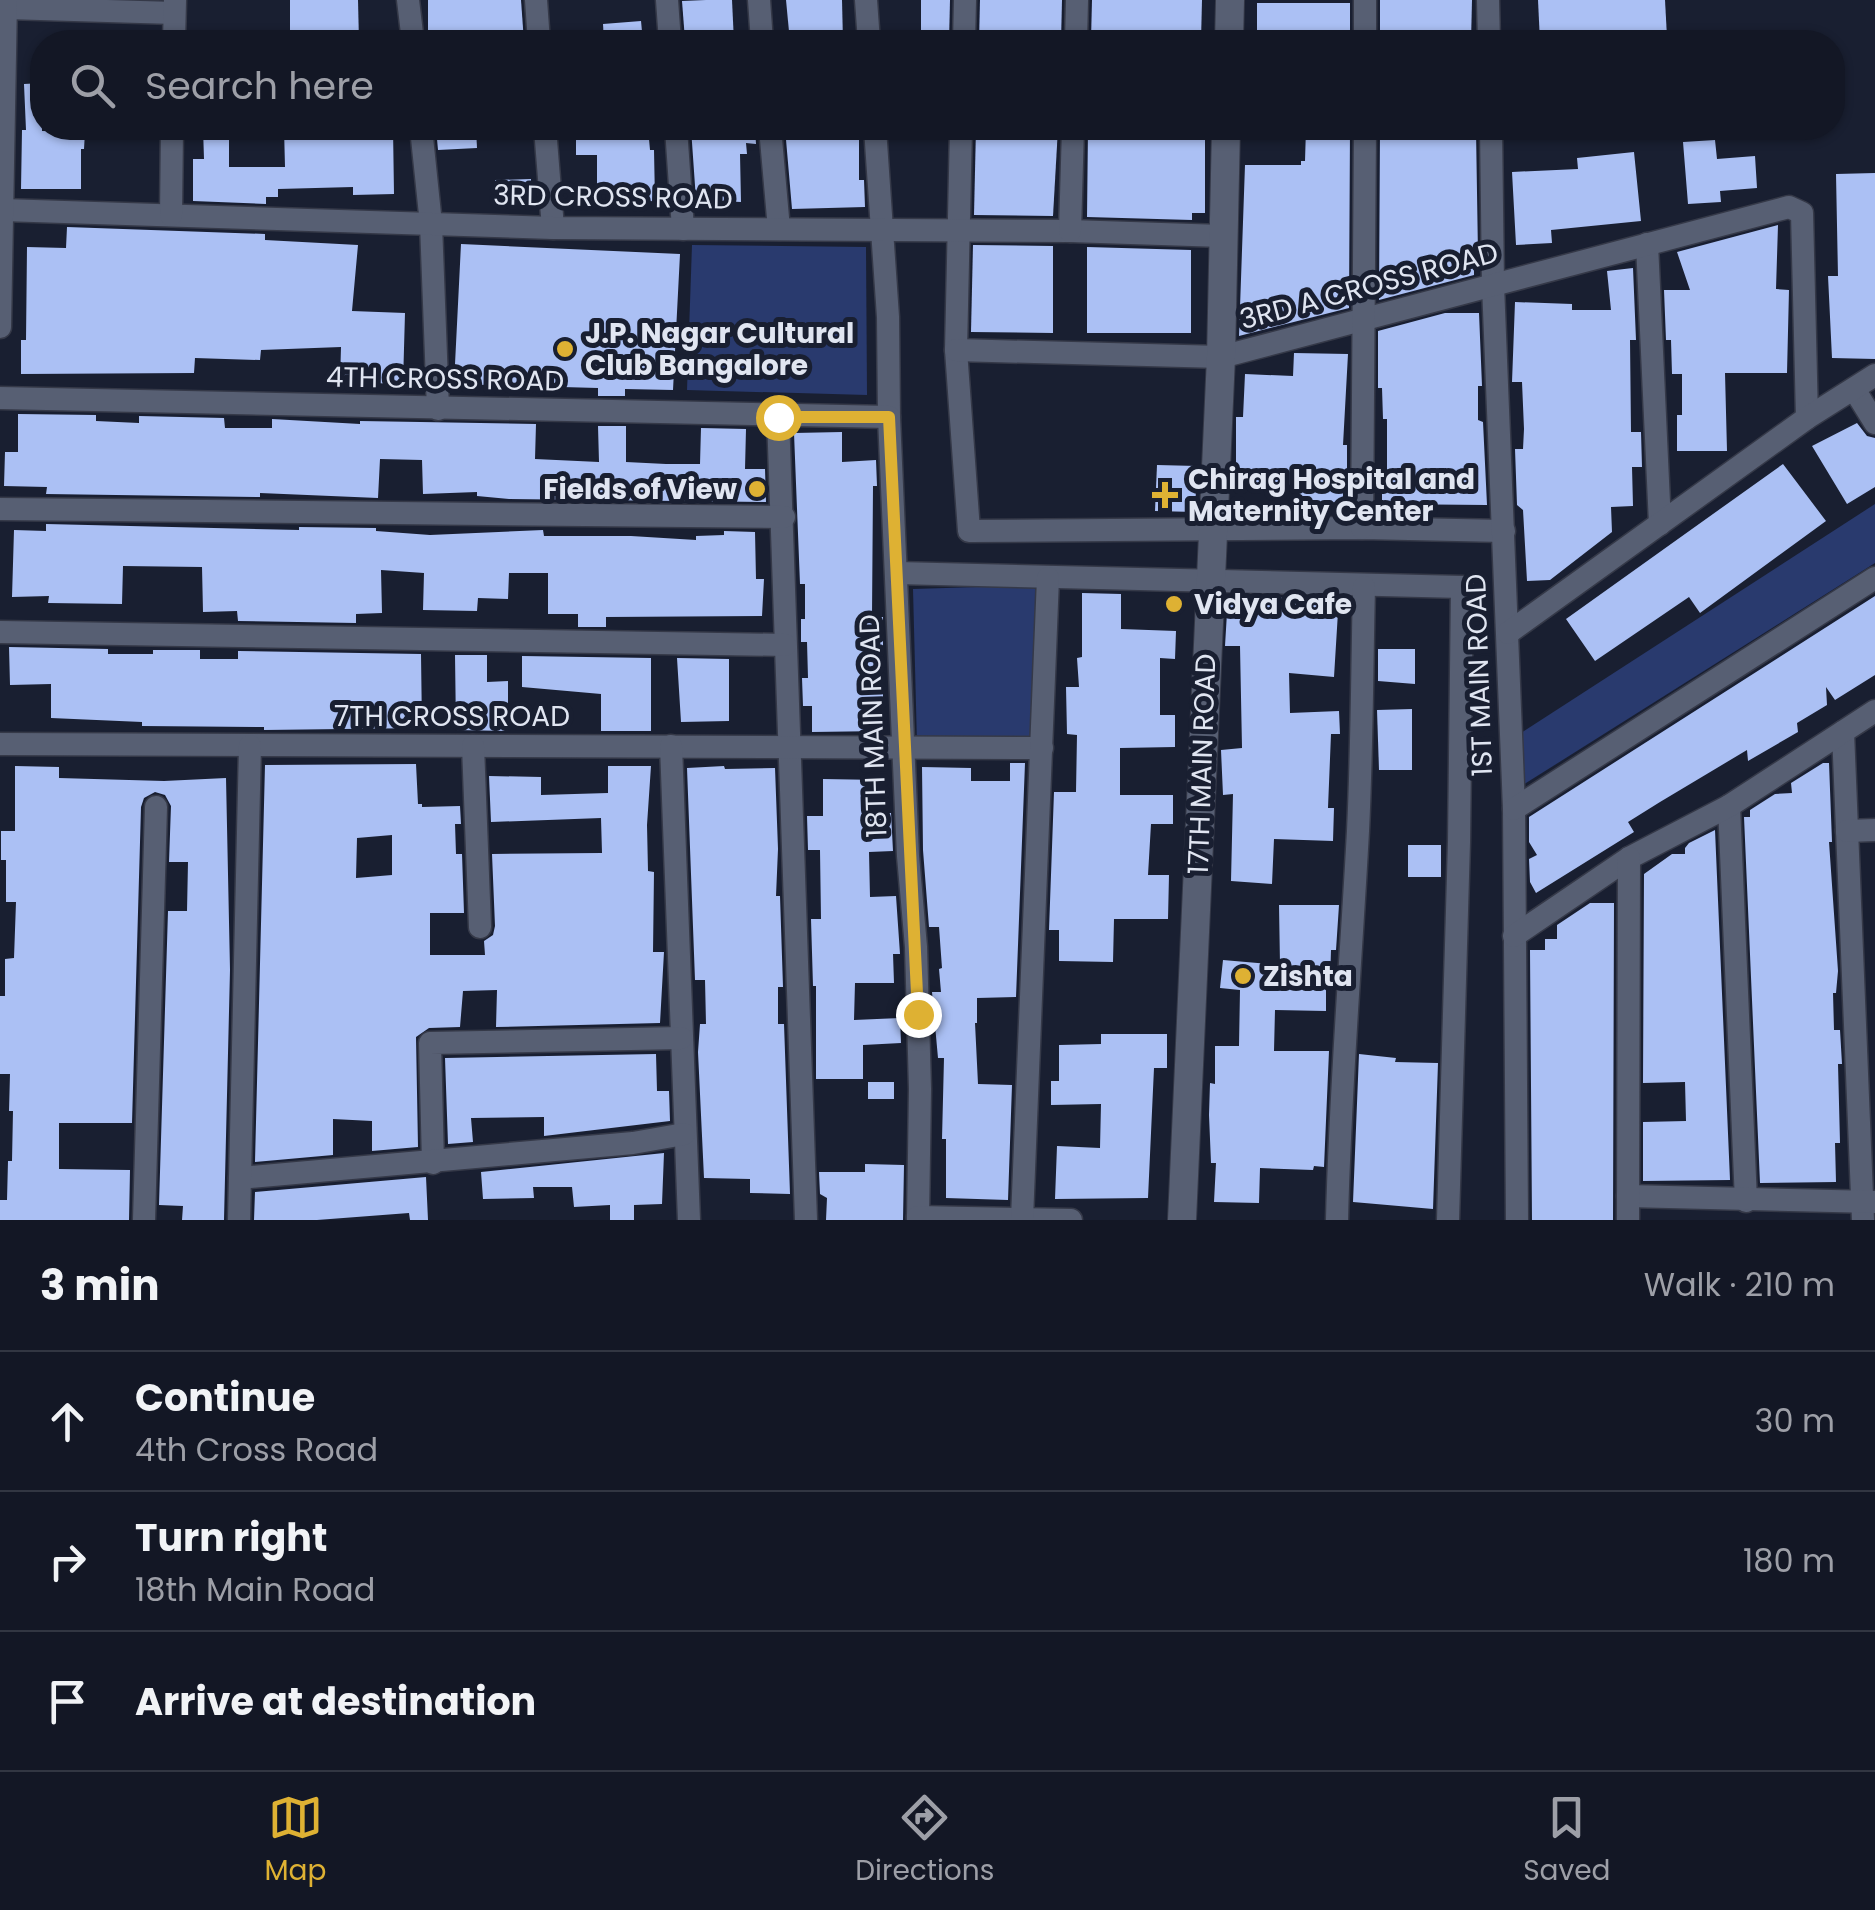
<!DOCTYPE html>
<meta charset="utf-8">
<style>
:root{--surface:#131725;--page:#1c202d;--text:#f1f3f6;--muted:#9d9fa7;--line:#323642;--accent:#deb133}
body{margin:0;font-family:Poppins,sans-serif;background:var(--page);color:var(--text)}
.stop{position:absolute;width:30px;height:30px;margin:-22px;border:8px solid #deb133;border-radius:50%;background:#fff}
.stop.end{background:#deb133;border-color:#fff;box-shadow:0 2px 10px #0008}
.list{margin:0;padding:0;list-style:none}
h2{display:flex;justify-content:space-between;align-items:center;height:130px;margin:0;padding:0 40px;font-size:42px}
h2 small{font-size:32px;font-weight:400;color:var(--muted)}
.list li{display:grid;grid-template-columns:65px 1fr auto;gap:30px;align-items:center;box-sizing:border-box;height:140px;padding:0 40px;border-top:2px solid var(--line)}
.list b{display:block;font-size:38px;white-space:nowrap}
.list p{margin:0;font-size:32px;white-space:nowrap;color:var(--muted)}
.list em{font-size:32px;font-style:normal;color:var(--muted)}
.icon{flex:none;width:55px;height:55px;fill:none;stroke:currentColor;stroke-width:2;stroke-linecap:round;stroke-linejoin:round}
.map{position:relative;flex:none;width:1875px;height:1220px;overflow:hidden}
.search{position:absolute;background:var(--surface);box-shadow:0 2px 8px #0004;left:30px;right:30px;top:30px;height:110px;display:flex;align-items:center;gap:25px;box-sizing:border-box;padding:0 35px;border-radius:40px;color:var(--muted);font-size:38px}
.sheet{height:550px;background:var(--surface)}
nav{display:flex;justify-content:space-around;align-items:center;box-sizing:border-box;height:140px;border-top:2px solid var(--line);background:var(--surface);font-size:28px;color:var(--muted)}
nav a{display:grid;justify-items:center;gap:5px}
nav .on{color:var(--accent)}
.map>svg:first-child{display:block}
</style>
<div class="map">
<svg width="1875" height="1220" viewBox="0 0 1875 1220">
<rect width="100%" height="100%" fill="#191f31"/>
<g fill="#293a6e">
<polygon points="692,245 866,247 867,395 687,390"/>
<polygon points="1875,504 1875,563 1523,785 1521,733"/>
<polygon points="1046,585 1050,741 917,744 913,589"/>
</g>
<g fill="#abc0f4" fill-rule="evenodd">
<polygon points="290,0 358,0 359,42 290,42"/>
<polygon points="428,0 521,0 524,42 428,42"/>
<polygon points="706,0 732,0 734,42 685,40 682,1"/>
<polygon points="786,0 842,0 843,42 790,42"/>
<polygon points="921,0 950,0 949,42 921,42"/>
<polygon points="980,0 1062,0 1061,42 979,42"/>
<polygon points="1092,0 1202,0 1201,41 1091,40"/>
<polygon points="1380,0 1472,0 1471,42 1380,42"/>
<polygon points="1538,0 1665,0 1667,37 1540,42"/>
<rect x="1257" y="3" width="93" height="39"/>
<polygon points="641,21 643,42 604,42 603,24"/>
<polygon points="42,83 42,131 85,132 84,149 81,149 81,189 21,189 22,130 26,130 24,84"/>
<polygon points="203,128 229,128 229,167 285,167 284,128 393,128 394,194 353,195 353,187 278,189 278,197 266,197 266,204 193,201 193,159 204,159"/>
<polygon points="436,128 476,128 477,148 438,150"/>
<polygon points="616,128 648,128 650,150 654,150 655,201 622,202 622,193 597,193 597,155 576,155 576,130 616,131"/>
<polygon points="691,128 755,128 756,144 746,143 747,154 740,154 741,202 696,200"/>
<polygon points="785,128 859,128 859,180 864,180 865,207 792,209"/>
<polygon points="976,128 1058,128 1053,216 974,215"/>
<polygon points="1088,128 1141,128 1141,134 1205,135 1205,213 1192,213 1192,220 1087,217"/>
<polygon points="1306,128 1350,128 1349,308 1239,336 1245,165 1301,165 1301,161 1305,161"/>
<polygon points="1380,129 1476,130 1478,255 1474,255 1474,275 1379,300"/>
<polygon points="1715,140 1717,159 1755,156 1757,188 1720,191 1721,202 1688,204 1683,142"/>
<polygon points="1634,152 1641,221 1551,230 1552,243 1516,245 1512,172 1578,169 1577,158"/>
<polygon points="1875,173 1875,359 1832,358 1828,276 1838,276 1836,174"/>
<polygon points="531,179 531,198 495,199 495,180"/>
<polygon points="1778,225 1776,289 1789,290 1787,373 1725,373 1727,451 1677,451 1677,415 1682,415 1682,374 1672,374 1671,340 1666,340 1664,290 1690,290 1677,252"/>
<polygon points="67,227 265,234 265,240 358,245 352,311 405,313 403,384 340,382 341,347 261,350 260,360 195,358 194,373 21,374 21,340 26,340 27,247 66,248"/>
<polygon points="461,244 680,254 673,390 625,389 625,396 598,396 598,388 454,384"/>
<polygon points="973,245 1053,246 1053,333 971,332"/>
<polygon points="1087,247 1191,250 1191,333 1087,333"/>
<polygon points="1633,268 1636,340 1630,340 1631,432 1641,432 1642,467 1632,467 1633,506 1611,507 1612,532 1550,580 1527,581 1523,510 1517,505 1515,449 1523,449 1524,429 1522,382 1512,382 1515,302 1572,304 1572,310 1611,310 1607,271"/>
<polygon points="1445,313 1479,313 1482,386 1478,386 1478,420 1483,422 1487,505 1382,504 1382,485 1387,485 1387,419 1383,419 1382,388 1378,388 1378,331"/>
<polygon points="1294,353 1348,354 1343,445 1347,445 1347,503 1297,501 1297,485 1236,483 1236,417 1243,417 1245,374 1293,376"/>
<polygon points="18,414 96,415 96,421 139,423 139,416 224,418 225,428 272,428 272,419 360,424 360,421 536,424 535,459 599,462 598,426 626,426 626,462 666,464 700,464 701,428 746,429 745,469 765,469 766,502 509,499 477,496 477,492 423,494 422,460 380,459 378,498 260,493 260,497 46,494 47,487 4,486 5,452 18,452"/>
<polygon points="1857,423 1867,436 1875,438 1875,487 1847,504 1812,446"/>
<polygon points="842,432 842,462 876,460 877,486 873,486 872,617 883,617 883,731 812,732 812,706 803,706 802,678 808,678 807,642 801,642 801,619 805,619 805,584 800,584 794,433"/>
<polygon points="1783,464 1826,521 1700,613 1689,597 1595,661 1566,619"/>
<polygon points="1157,465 1197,466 1195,512 1155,511"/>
<polygon points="46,524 299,530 299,527 376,528 376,531 430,535 543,530 544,536 631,536 696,540 696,536 724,535 724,531 755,532 756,579 764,579 762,616 606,617 606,627 578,627 578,614 548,614 548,573 509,573 508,599 478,598 477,611 423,610 424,573 381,570 382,613 356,614 356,623 238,621 237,611 203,612 202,567 123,566 122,604 48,603 49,596 12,597 14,530 46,531"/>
<polygon points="1082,593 1121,594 1121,629 1176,631 1175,659 1160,658 1160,715 1175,715 1175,747 1120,748 1120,795 1173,795 1173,824 1151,824 1148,875 1169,875 1168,919 1114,919 1113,962 1059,961 1059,930 1049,930 1054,792 1076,792 1077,735 1067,734 1066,687 1079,687 1077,658 1082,657"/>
<polygon points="1228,596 1343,599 1342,612 1338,612 1334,677 1289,673 1290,713 1339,711 1340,734 1331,734 1328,808 1334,808 1333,841 1274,839 1272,884 1231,881 1233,794 1223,795 1221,750 1242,748 1240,646 1225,646"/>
<polygon points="1875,596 1875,675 1835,700 1826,687 1827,705 1797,723 1798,732 1748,761 1747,750 1660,802 1628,822 1634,832 1536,893 1530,882 1529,859 1537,855 1529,842 1529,817"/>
<polygon points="9,647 108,649 108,654 153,654 153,650 200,650 200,659 238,659 238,651 421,654 422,728 264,730 264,727 142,726 142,722 51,718 51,684 10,685"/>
<polygon points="1378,649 1415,649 1415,684 1378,681"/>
<polygon points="455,655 487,655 487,682 508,681 508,731 456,730"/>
<polygon points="522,656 651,658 651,731 601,731 601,694 522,687"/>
<polygon points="677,658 729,659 729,721 681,722"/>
<polygon points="1412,709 1412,770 1379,770 1377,710"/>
<polygon points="1010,763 1025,763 1016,997 977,998 977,1023 975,1023 978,1084 1012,1085 1008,1200 946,1198 946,1139 942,1139 944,1058 938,1058 932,992 941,992 939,969 942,968 939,927 929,927 923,850 922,767 971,768 971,781 1010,781"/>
<polygon points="1823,763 1829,763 1832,842 1829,842 1838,971 1836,993 1833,993 1834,1030 1840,1030 1842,1064 1838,1064 1840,1143 1835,1143 1836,1182 1760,1183 1744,817 1750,817 1750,810 1775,794 1792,793 1791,783"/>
<path d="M 416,764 L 418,804 L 422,804 L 422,807 L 460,806 L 461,824 L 455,824 L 456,854 L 462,854 L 464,913 L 430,913 L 430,955 L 485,955 L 484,941 L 493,935 L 495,926 L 492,854 L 602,853 L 601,818 L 491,822 L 489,776 L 541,777 L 541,795 L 608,793 L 608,766 L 651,766 L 647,825 L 648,871 L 654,872 L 653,952 L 664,952 L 660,1023 L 496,1027 L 497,990 L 463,991 L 460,1027 L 429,1028 L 416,1037 L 418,1147 L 372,1151 L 372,1121 L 333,1119 L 333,1155 L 255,1162 L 265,765 ZM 392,835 L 392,875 L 356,878 L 357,838 Z"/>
<polygon points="15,766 59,767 59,778 164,781 226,778 230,970 224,1220 182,1220 183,1206 159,1205 168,911 187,911 188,862 169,862 171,806 165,795 155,792 144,798 141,807 132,1123 59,1123 59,1169 130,1170 129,1220 0,1220 0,1200 7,1200 8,1161 12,1161 13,1111 9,1111 10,1074 0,1074 0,996 5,996 5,959 14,958 16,902 6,902 6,860 1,860 1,831 15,831"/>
<polygon points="724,766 725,769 775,768 778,849 776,896 780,896 783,987 778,987 778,1024 784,1024 790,1194 750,1193 750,1179 704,1178 698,1052 700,1024 706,1024 705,980 695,980 687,768"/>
<polygon points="823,779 880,780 879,813 891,813 893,851 869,852 870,897 896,896 900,954 893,954 894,983 855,983 854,1020 900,1018 901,1043 863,1045 863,1079 816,1079 816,986 813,986 811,919 821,919 820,850 808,850 807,816 823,816"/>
<polygon points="1715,830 1730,1180 1643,1181 1643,1122 1686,1121 1685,1082 1643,1083 1644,874 1672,854 1685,854 1685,848 1689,843"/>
<rect x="1408" y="845" width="33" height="32"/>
<polygon points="1590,903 1614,903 1613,1220 1532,1220 1530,950 1545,950 1545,939 1557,939 1557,925"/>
<polygon points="1279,905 1339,905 1336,950 1331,950 1330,983 1326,983 1326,1011 1275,1010 1274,1051 1329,1051 1324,1167 1314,1166 1313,1170 1260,1168 1259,1203 1214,1202 1216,1163 1211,1163 1209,1115 1210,1083 1215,1084 1215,1046 1239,1046 1240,990 1220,988 1223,960 1280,965"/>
<polygon points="1101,1034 1167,1034 1167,1068 1154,1068 1148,1198 1055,1199 1057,1146 1100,1148 1101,1104 1051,1105 1051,1081 1059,1081 1059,1045 1101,1044"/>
<polygon points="656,1054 657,1091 669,1091 670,1121 544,1136 544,1117 471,1118 473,1142 448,1144 445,1058"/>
<polygon points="1359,1054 1396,1058 1395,1062 1438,1063 1433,1209 1353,1202"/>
<rect x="868" y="1082" width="26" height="17"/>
<polygon points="664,1153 662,1204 634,1205 634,1220 610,1220 610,1205 574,1207 572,1187 533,1187 534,1198 483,1199 481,1172"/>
<polygon points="865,1164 904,1165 903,1220 826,1220 827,1198 820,1194 819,1172 865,1172"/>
<polygon points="426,1177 428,1220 410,1220 409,1213 317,1220 254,1220 255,1192"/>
</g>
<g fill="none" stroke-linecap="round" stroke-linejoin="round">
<defs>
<g id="minor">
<polyline points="408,0 413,42"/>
<polyline points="536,0 539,42"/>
<polyline points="667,0 670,42"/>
<polyline points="759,0 762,42"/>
<polyline points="866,0 869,42"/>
<polyline points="1488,0 1489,42"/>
<polyline points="7,8 174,13"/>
<polyline points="174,42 175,0"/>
<polyline points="964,42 965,0"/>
<polyline points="1076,42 1077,0"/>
<polyline points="1365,42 1365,0"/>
<polyline points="421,128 431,224 438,409"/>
<polyline points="545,128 553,228"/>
<polyline points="676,128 683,229"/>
<polyline points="770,128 779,229"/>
<polyline points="875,128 888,317 889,417 908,856 916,947 920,1089 918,1220"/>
<polyline points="961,128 956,350 969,531 1362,528 1504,531"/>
<polyline points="1491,128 1493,285 1514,809 1517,1220"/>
<polyline points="3,210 553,228 1070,231 1222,236"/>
<polyline points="171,215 172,128"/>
<polyline points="1070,231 1073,128"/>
<polyline points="1647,244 1660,524"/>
<polyline points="0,327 6,0"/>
<polyline points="956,350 1221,357 1789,207 1802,213 1807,418"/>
<polyline points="1854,389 1875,423"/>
<polyline points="0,398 889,417"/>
<polyline points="778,417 806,1220"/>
<polyline points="0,509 784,517"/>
<polyline points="1362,528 1365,128"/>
<polyline points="897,573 1462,587 1459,842 1448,1220"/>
<polyline points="0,632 785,645"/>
<polyline points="1508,633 1807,418 1875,375"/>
<polyline points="1843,732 1863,1220"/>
<polyline points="0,744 1042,748"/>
<polyline points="473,746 480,927"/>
<polyline points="671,746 689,1220"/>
<polyline points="1729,806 1746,1201"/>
<polyline points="1514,809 1875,578"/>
<polyline points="1847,831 1875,830"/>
<polyline points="1514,936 1629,858 1729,806 1875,711"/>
<polyline points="433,1163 430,1043 681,1038"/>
<polyline points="240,1178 633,1143 684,1134"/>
<polyline points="1628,1196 1875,1202"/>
<polyline points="918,1217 1071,1220"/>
<polyline points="1022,1219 1048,578"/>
<polyline points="144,1220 156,807"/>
<polyline points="239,1220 250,746"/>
<path d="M 1337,1220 C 1340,1090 1351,961 1358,831 C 1362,750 1362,668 1364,587"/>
<polyline points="1628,1220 1629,858"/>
</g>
<g id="tertiary">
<polyline points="1229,42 1230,0"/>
<polyline points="1182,1220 1221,357 1226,128"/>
</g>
</defs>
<use href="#minor" stroke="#353948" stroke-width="25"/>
<use href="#tertiary" stroke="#353948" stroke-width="30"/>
<use href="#minor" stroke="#575f73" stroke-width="22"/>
<use href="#tertiary" stroke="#575f73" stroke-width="28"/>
</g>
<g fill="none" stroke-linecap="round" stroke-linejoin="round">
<polyline stroke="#deb133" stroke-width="12" points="778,417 889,417 918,1014"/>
</g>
<g fill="#deb133" stroke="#191f31" stroke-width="4">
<circle cx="565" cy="349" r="10"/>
<circle cx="757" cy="489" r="10"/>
<path d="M1160 480h10v10h10v10h-10v10h-10v-10h-10v-10h10z"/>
<circle cx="1174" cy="604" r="10"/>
<circle cx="1243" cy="976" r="10"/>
</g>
<g text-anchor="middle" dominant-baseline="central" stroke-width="10" stroke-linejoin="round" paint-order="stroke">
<g font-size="28" fill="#e0e5f1" stroke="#191f31">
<text transform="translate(613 197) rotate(1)">3RD CROSS ROAD</text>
<text transform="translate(1369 286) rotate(-15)">3RD A CROSS ROAD</text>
<text transform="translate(445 379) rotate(1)">4TH CROSS ROAD</text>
<text transform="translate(1479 675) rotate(-92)">1ST MAIN ROAD</text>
<text x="452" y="716">7TH CROSS ROAD</text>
<text transform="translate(873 726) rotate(-92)">18TH MAIN ROAD</text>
<text transform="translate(1202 764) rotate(-88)">17TH MAIN ROAD</text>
</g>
<g font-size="28" font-weight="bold" fill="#e0e5f1" stroke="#191f31" text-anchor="start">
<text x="585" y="333">J.P. Nagar Cultural<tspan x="585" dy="32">Club Bangalore</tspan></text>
<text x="1188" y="479">Chirag Hospital and<tspan x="1188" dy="32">Maternity Center</tspan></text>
<text x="737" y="489" text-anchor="end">Fields of View</text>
<text x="1194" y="604">Vidya Cafe</text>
<text x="1263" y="976">Zishta</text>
</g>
</g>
</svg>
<div class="stop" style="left:778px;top:417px"></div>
<div class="stop end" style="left:918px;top:1014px"></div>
<div class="search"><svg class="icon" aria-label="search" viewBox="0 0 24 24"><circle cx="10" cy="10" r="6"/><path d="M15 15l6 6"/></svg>Search here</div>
</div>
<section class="sheet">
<h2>3 min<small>Walk · 210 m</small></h2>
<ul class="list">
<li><svg class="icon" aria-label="ahead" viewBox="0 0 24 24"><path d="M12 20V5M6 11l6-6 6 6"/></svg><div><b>Continue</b><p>4th Cross Road</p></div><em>30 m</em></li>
<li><svg class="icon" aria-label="right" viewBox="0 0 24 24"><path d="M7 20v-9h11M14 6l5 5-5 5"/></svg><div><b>Turn right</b><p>18th Main Road</p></div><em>180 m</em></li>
<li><svg class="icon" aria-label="arrive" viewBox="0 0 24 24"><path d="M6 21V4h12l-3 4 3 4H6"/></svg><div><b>Arrive at destination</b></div></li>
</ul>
</section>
<nav>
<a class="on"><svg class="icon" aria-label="map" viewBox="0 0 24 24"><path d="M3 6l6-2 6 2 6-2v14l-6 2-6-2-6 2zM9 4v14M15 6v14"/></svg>Map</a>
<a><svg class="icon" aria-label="directions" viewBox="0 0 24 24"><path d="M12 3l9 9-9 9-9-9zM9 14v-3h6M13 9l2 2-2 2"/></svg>Directions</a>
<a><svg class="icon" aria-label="saved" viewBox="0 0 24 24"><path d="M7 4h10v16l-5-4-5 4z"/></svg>Saved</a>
</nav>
